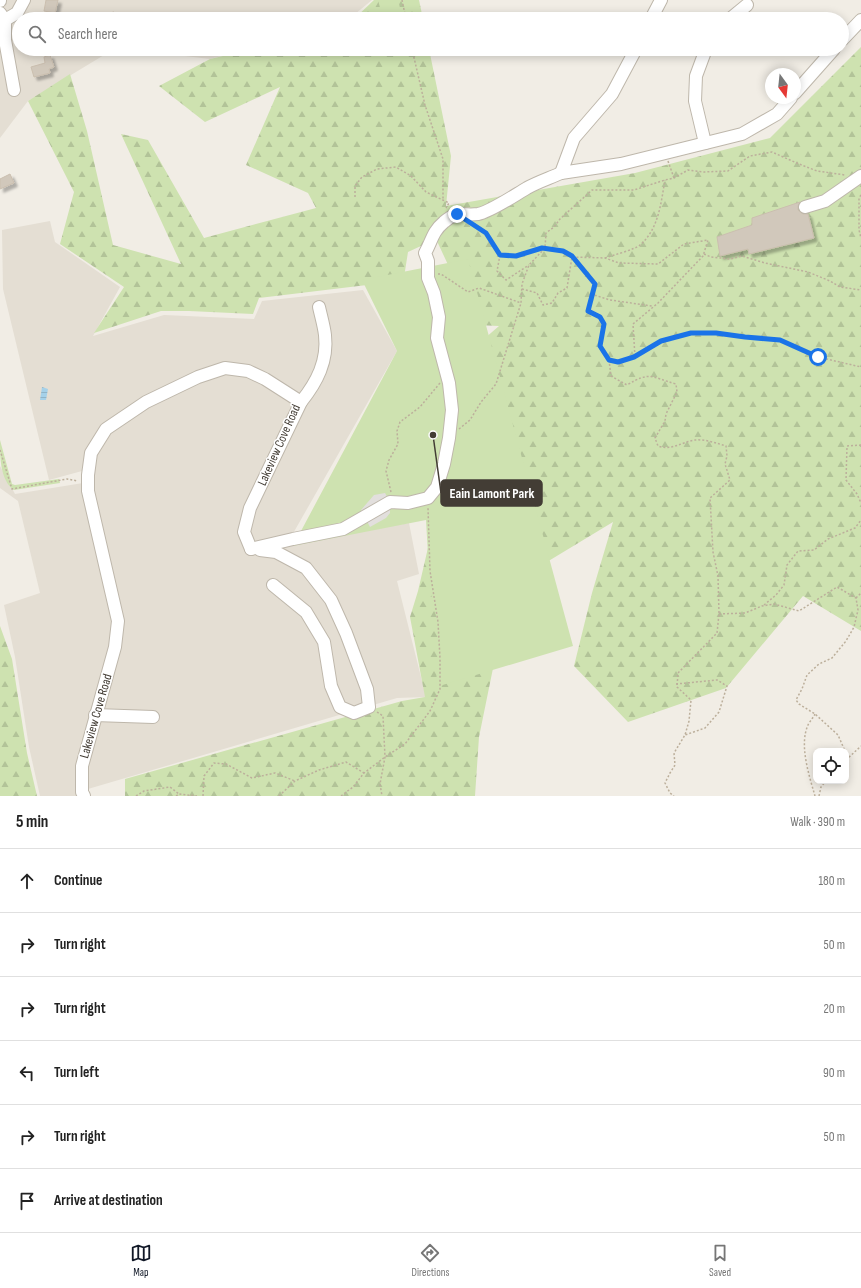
<!DOCTYPE html>
<meta charset="utf-8">
<style>
:root{--surface:#fff;--page:#f6f6f6;--text:#222;--muted:#767676;--line:#e0e0e0;--accent:#111827}
body{margin:0;font-family:"Sofia Sans Condensed",sans-serif;background:var(--page);color:var(--text)}
.controls{position:absolute;right:12px;bottom:12px;display:grid;overflow:hidden;border-radius:8px;box-shadow:0 2px 10px #0003}
.controls button{width:36px;height:36px;display:grid;place-items:center;padding:0;border:0;border-bottom:1px solid var(--line);background:var(--surface);color:var(--text);font:20px sans-serif}
.compass{position:absolute;left:765px;top:68px;width:36px;height:36px;border-radius:50%;background:var(--surface);box-shadow:0 2px 10px #0003;rotate:165deg}
.stop{position:absolute;width:12px;height:12px;margin:-9px;border:3px solid #1a73e8;border-radius:50%;background:#fff}
.stop.end{background:#1a73e8;border-color:#fff;box-shadow:0 1px 4px #0008}
.list{margin:0;padding:0;list-style:none}
h2{display:flex;justify-content:space-between;align-items:center;height:52px;margin:0;padding:0 16px;font-size:17px}
h2 small{font-size:13px;font-weight:400;color:var(--muted)}
.list li{display:grid;grid-template-columns:26px 1fr auto;gap:12px;align-items:center;box-sizing:border-box;height:64px;padding:0 16px;border-top:1px solid var(--line)}
.list b{display:block;font-size:15px;white-space:nowrap}
.list em{font-size:13px;font-style:normal;color:var(--muted)}
.icon{flex:none;width:22px;height:22px;fill:none;stroke:currentColor;stroke-width:2;stroke-linecap:round;stroke-linejoin:round}
.map{position:relative;flex:none;width:861px;height:796px;overflow:hidden}
.search{position:absolute;background:var(--surface);box-shadow:0 2px 10px #0003;left:12px;right:12px;top:12px;height:44px;display:flex;align-items:center;gap:10px;box-sizing:border-box;padding:0 14px;border-radius:22px;color:var(--muted);font-size:15px}
.sheet{height:436px;background:var(--surface)}
nav{display:flex;justify-content:space-around;align-items:center;box-sizing:border-box;height:56px;border-top:1px solid var(--line);background:var(--surface);font-size:11px;color:var(--muted)}
nav a{display:grid;justify-items:center;gap:2px}
nav .on{color:var(--accent)}
.map>svg:first-child{display:block}
</style>
<div class="map">
<svg width="861" height="796" viewBox="0 0 861 796">
<defs>
<pattern id="forest-firs" width="22" height="20" patternUnits="userSpaceOnUse"><rect width="22" height="20" fill="#cee2b0"/><path d="M5 1l3.5 6h-7zM16 11l3.5 6h-7z" fill="#b2c398"/></pattern>
<pattern id="water-rules" width="6" height="5" patternUnits="userSpaceOnUse"><rect width="6" height="5" fill="#a5d1e9"/><path d="M0 2.5h6" fill="none" stroke="#8fb4c8"/></pattern>
<filter id="shadow"><feDropShadow dx="3.5" dy="3.5" stdDeviation="1" flood-color="#0004"/></filter>
</defs>
<rect width="100%" height="100%" fill="#f1ede5"/>
<g fill="#e4ded3">
<polygon points="0,0 372,0 349,19 19,19 19,49 114,49 28,101 0,138"/>
<polygon points="127,49 248,49 210,59"/>
<polygon points="50,221 55,242 120,287 93,336 164,315 254,319 262,301 363,290 397,351 287,544 409,523 419,574 397,581 426,697 397,698 88,789 87,764 122,621 94,489 93,468 49,480 3,289 2,230"/>
<polygon points="0,466 15,494 83,483 118,621 80,796 40,796 29,747 15,657 4,605 40,593 18,501 0,488"/>
</g>
<g fill="url(#forest-firs)">
<polygon points="374,0 419,0 423,19 354,19"/>
<polygon points="861,47 861,631 803,596 726,688 628,722 574,666 592,593 613,522 532,571 501,629 479,737 475,796 125,796 125,779 402,701 425,697 410,617 418,591 433,526 462,358 499,326 452,324 457,284 436,239 408,252 396,328 367,285 259,298 253,314 189,311 161,311 94,333 124,287 60,244 74,192 28,101 70,74 87,131 113,245 181,264 121,134 148,140 204,238 316,208 308,193 246,165 280,87 205,122 159,86 210,59 253,49 429,49 451,156 446,206 635,173 770,138"/>
<polygon points="0,626 12,659 27,753 37,796 0,796"/>
</g>
<g fill="#cee2b0">
<polygon points="378,0 398,0 403,19 383,19"/>
<polygon points="468,259 573,646 436,687 439,629 430,590 426,520 293,546 397,351 362,280"/>
<path d="M 0,440 L 12,484 L 15,485 L 59,479 L 60,483 L 14,490 C 0,480 0,457 0,440 Z"/>
</g>
<polygon fill="#e2dfdd" points="385,493 390,502 390,513 386,518 370,527 361,510 374,495"/>
<polygon fill="url(#water-rules)" points="42,387 48,389 46,400 40,400"/>
<g fill="#d1c8bb" stroke="#cbbfaf" filter="url(#shadow)">
<polygon points="46,0 58,0 55,13 44,11"/>
<polygon points="114,12 116,19 96,19 96,16"/>
<polygon points="50,55 54,67 49,69 50,73 34,77 31,67 45,63 44,57"/>
<polygon points="10,174 14,183 0,189 0,179"/>
<polygon points="800,202 798,206 798,210 803,214 808,214 814,238 749,254 748,249 720,256 717,237 752,225 752,218"/>
</g>
<g fill="none" stroke-linecap="round" stroke-linejoin="round">
<defs>
<g id="minor">
<polyline points="0,1 0,0"/>
<polyline points="0,13 5,20 5,40 14,90"/>
<polyline points="651,19 661,0"/>
<polyline points="730,19 747,5"/>
<polyline points="5,20 17,13 24,0"/>
<polyline points="842,40 861,20"/>
<polyline points="636,49 612,94 574,138 561,173 621,164 742,134 777,114 791,98"/>
<polyline points="795,93 834,49"/>
<polyline points="705,143 695,101 696,76 706,49"/>
<polyline points="805,207 825,201 861,176"/>
<path d="M 301,402 C 317,382 328,361 325,335 C 324,326 321,316 319,307"/>
<path d="M 251,549 L 293,539 L 343,529 L 390,502 L 408,503 L 428,498 L 437,487 L 444,464 L 449,438 L 452,410 L 449,383 L 437,338 L 439,317 L 434,293 L 428,278 L 428,261 L 425,253 C 432,241 432,232 444,222 C 457,210 464,216 478,214 C 490,212 515,195 527,188 C 538,182 550,178 561,173"/>
<polyline points="260,550 276,552 306,568 331,600 346,633 367,689 369,707 354,713 340,707 331,686 324,642 306,612 273,585"/>
<polyline points="95,715 153,717"/>
<polyline points="84,796 82,792 82,766 115,647 118,621 88,491 88,475 91,453 106,429 146,402 198,377 225,368 248,371 265,379 301,402 250,508 244,532 251,549"/>
</g>
</defs>
<use href="#minor" stroke="#beb7ab" stroke-width="14"/>
<g stroke="#bcaf9b" stroke-width="1.5" stroke-dasharray="2 2" stroke-linecap="butt">
<polyline points="402,0 406,19"/>
<polyline points="412,49 425,105 443,159 443,200"/>
<polyline points="668,161 674,178"/>
<polyline points="861,195 859,198 859,230 861,238"/>
<polyline points="355,197 355,186 362,177 377,169 396,167 411,176 426,192 449,203 446,208"/>
<path d="M 474,225 L 486,233 L 500,255 L 516,256 L 542,247 L 563,251 L 572,257 L 595,284 L 588,311 L 600,317 L 604,324 L 600,346 L 609,360 L 611,376 L 627,385 C 650,371 651,377 676,384 L 677,392 L 666,414 L 665,421 L 655,438 L 658,446 C 671,451 682,442 695,440 C 705,439 716,443 726,446 L 727,456 L 725,464 L 730,480 L 710,498 L 713,552 L 718,576 L 719,614 L 717,633 L 678,673 L 677,687 L 691,700 L 689,721 L 685,735 L 674,753 L 675,765 L 670,773 L 665,783 L 670,793 L 674,796"/>
<polyline points="704,254 711,257 730,259 742,256 765,263 808,272 830,281 840,287 861,290"/>
<polyline points="500,255 497,271 506,280 529,265"/>
<path d="M 605,258 C 613,255 634,250 640,245 C 659,229 661,202 665,180"/>
<polyline points="438,274 441,274 468,292 479,288 521,303 522,284 529,265 545,248 546,233 554,227 560,219 592,190 634,190 665,180 674,178 688,170 704,172 728,171 750,156 772,152 799,164 817,171 845,175"/>
<polyline points="522,289 537,293 543,305 552,303 558,293 567,288 572,257 605,258 619,263 658,264 684,244 708,240 703,256 658,303 633,324 635,357 661,341 691,333 716,333 745,337 780,340 818,357 861,367"/>
<polyline points="591,294 610,300 652,306"/>
<polyline points="609,360 618,362 635,357"/>
<polyline points="459,429 470,420 481,402 496,384 521,303"/>
<polyline points="861,445 847,446 846,480 857,494 861,503"/>
<polyline points="0,450 12,489 67,479 78,481"/>
<polyline points="391,492 386,471 389,460 398,444 397,431 400,422 420,407 440,383"/>
<polyline points="856,598 861,593"/>
<polyline points="764,605 776,595 784,585 787,565 798,551 814,550 828,539 855,528 861,520"/>
<polyline points="719,614 745,613 762,606 774,604 799,611 837,587 856,598 858,610 854,627 846,641 832,658 819,664 807,675 802,689 796,700 799,704 815,714 838,735 845,751"/>
<polyline points="676,684 717,680 727,686 719,712 705,728 685,735"/>
<polyline points="377,712 383,716 385,757 380,784 382,796"/>
<polyline points="846,754 848,758"/>
<polyline points="846,760 861,746"/>
<polyline points="136,796 144,791 170,787 179,794"/>
<polyline points="176,796 179,794 197,796"/>
<polyline points="203,796 204,776 214,763 226,764 252,778 275,773 295,781"/>
<polyline points="279,796 295,781 319,770 346,762 364,773"/>
<polyline points="341,796 353,787 364,773 385,757 405,744 430,711 440,689 440,658 438,622 430,571 428,508"/>
<path d="M 815,796 C 809,775 799,745 808,725 C 810,721 813,718 815,714"/>
<polyline points="819,796 821,787 826,781"/>
</g>
<use href="#minor" stroke="#fff" stroke-width="12"/>
</g>
<g fill="none" stroke-linecap="round" stroke-linejoin="round">
<polyline stroke="#1a73e8" stroke-width="5" points="457,214 486,233 500,255 516,256 542,248 563,251 572,256 595,284 588,311 600,317 604,324 600,346 609,360 618,362 634,357 661,341 691,333 716,333 745,337 780,340 818,357"/>
</g>
<g text-anchor="middle" dominant-baseline="central" stroke-width="3" stroke-linejoin="round" paint-order="stroke">
<g font-size="13" fill="#433d35" stroke="#fff">
<text transform="translate(279 445) rotate(-66)">Lakeview Cove Road</text>
<text transform="translate(96 716) rotate(-74)">Lakeview Cove Road</text>
</g>
</g>
<path fill="none" stroke="#433d35" stroke-width="1.5" d="M433 435L441 493"/>
<circle fill="#433d35" stroke="#fff" stroke-width="1.5" cx="433" cy="435" r="4"/>
<rect fill="#433d35" stroke="#433d35" stroke-width="1.5" x="441" y="480" width="101" height="26" rx="4"/>
<g font-size="14" text-anchor="middle" font-weight="bold" fill="#fff">
<text x="492" y="498">Eain Lamont Park</text>
</g>
</svg>
<div class="controls">
<button><svg class="icon" aria-label="locate" viewBox="0 0 24 24"><circle cx="12" cy="12" r="6"/><path d="M12 2v4M12 18v4M2 12h4M18 12h4"/></svg></button>
</div>
<svg class="compass" viewBox="-18 -18 36 36"><path d="M0-13l5 13h-10z" fill="#e53935"/><path d="M0 13l5-13h-10z" fill="#767676"/></svg>
<div class="stop" style="left:818px;top:357px"></div>
<div class="stop end" style="left:457px;top:214px"></div>
<div class="search"><svg class="icon" aria-label="search" viewBox="0 0 24 24"><circle cx="10" cy="10" r="6"/><path d="M15 15l6 6"/></svg>Search here</div>
</div>
<section class="sheet">
<h2>5 min<small>Walk · 390 m</small></h2>
<ul class="list">
<li><svg class="icon" aria-label="ahead" viewBox="0 0 24 24"><path d="M12 20V5M6 11l6-6 6 6"/></svg><div><b>Continue</b></div><em>180 m</em></li>
<li><svg class="icon" aria-label="right" viewBox="0 0 24 24"><path d="M7 20v-9h11M14 6l5 5-5 5"/></svg><div><b>Turn right</b></div><em>50 m</em></li>
<li><svg class="icon" aria-label="right" viewBox="0 0 24 24"><path d="M7 20v-9h11M14 6l5 5-5 5"/></svg><div><b>Turn right</b></div><em>20 m</em></li>
<li><svg class="icon" aria-label="left" viewBox="0 0 24 24"><path d="M17 20v-9H6M10 6l-5 5 5 5"/></svg><div><b>Turn left</b></div><em>90 m</em></li>
<li><svg class="icon" aria-label="right" viewBox="0 0 24 24"><path d="M7 20v-9h11M14 6l5 5-5 5"/></svg><div><b>Turn right</b></div><em>50 m</em></li>
<li><svg class="icon" aria-label="arrive" viewBox="0 0 24 24"><path d="M6 21V4h12l-3 4 3 4H6"/></svg><div><b>Arrive at destination</b></div></li>
</ul>
</section>
<nav>
<a class="on"><svg class="icon" aria-label="map" viewBox="0 0 24 24"><path d="M3 6l6-2 6 2 6-2v14l-6 2-6-2-6 2zM9 4v14M15 6v14"/></svg>Map</a>
<a><svg class="icon" aria-label="directions" viewBox="0 0 24 24"><path d="M12 3l9 9-9 9-9-9zM9 14v-3h6M13 9l2 2-2 2"/></svg>Directions</a>
<a><svg class="icon" aria-label="saved" viewBox="0 0 24 24"><path d="M7 4h10v16l-5-4-5 4z"/></svg>Saved</a>
</nav>
